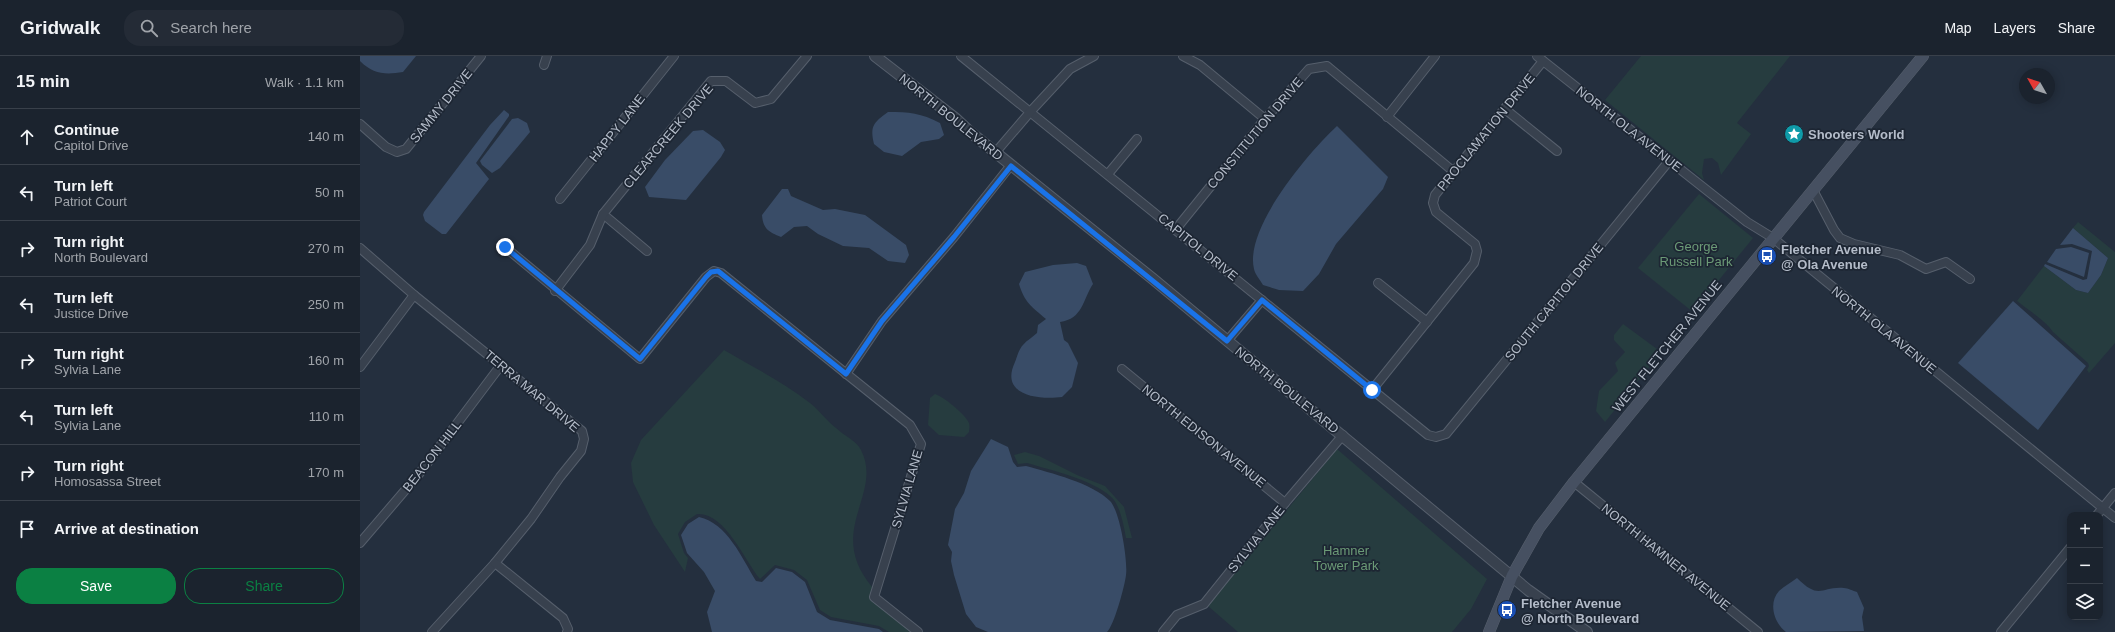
<!DOCTYPE html>
<meta charset="utf-8">
<style>
:root{--surface:#1b232e;--page:#242b36;--text:#f1f3f6;--muted:#a0a4aa;--line:#39404a;--accent:#0b8043}
body{margin:0;font-family:Helvetica,sans-serif;background:var(--page);color:var(--text)}
.controls{position:absolute;right:12px;bottom:12px;display:grid;overflow:hidden;border-radius:8px;box-shadow:0 2px 10px #0003}
.controls button{width:36px;height:36px;display:grid;place-items:center;padding:0;border:0;border-bottom:1px solid var(--line);background:var(--surface);color:var(--text);font:20px sans-serif}
.compass{position:absolute;left:1659px;top:12px;width:36px;height:36px;border-radius:50%;background:var(--surface);box-shadow:0 2px 10px #0003;rotate:309deg}
.stop{position:absolute;width:12px;height:12px;margin:-9px;border:3px solid #1a73e8;border-radius:50%;background:#fff}
.stop.end{background:#1a73e8;border-color:#fff;box-shadow:0 1px 4px #0008}
.list{margin:0;padding:0;list-style:none}
h2{display:flex;justify-content:space-between;align-items:center;height:52px;margin:0;padding:0 16px;font-size:17px}
h2 small{font-size:13px;font-weight:400;color:var(--muted)}
.list li{display:grid;grid-template-columns:26px 1fr auto;gap:12px;align-items:center;box-sizing:border-box;height:56px;padding:0 16px;border-top:1px solid var(--line)}
.list b{display:block;font-size:15px;white-space:nowrap}
.list p{margin:0;font-size:13px;white-space:nowrap;color:var(--muted)}
.list em{font-size:13px;font-style:normal;color:var(--muted)}
.actions{display:flex;gap:8px;padding:12px 16px}
.actions a{flex:1;padding:9px 0;border:1px solid var(--accent);border-radius:16px;text-align:center;font-size:14px;color:var(--accent)}
.actions .main{background:var(--accent);color:#fff}
.icon{flex:none;width:22px;height:22px;fill:none;stroke:currentColor;stroke-width:2;stroke-linecap:round;stroke-linejoin:round}
.map{position:relative;flex:none;width:1755px;height:576px;overflow:hidden}
header{display:flex;align-items:center;gap:24px;box-sizing:border-box;height:56px;padding:0 20px;background:var(--surface);border-bottom:1px solid var(--line)}
header strong{font-size:19px}
nav{display:flex;gap:22px;margin-inline-start:auto;font-size:14px}
.search{width:280px;height:36px;background:var(--page);display:flex;align-items:center;gap:10px;box-sizing:border-box;padding:0 14px;border-radius:16px;color:var(--muted);font-size:15px}
main{display:flex}
aside{flex:1;background:var(--surface)}
.map>svg:first-child{display:block}
</style>
<header>
<strong>Gridwalk</strong>
<div class="search"><svg class="icon" aria-label="search" viewBox="0 0 24 24"><circle cx="10" cy="10" r="6"/><path d="M15 15l6 6"/></svg>Search here</div>
<nav><a>Map</a><a>Layers</a><a>Share</a></nav>
</header>
<main>
<aside>
<h2>15 min<small>Walk · 1.1 km</small></h2>
<ul class="list">
<li><svg class="icon" aria-label="ahead" viewBox="0 0 24 24"><path d="M12 20V5M6 11l6-6 6 6"/></svg><div><b>Continue</b><p>Capitol Drive</p></div><em>140 m</em></li>
<li><svg class="icon" aria-label="left" viewBox="0 0 24 24"><path d="M17 20v-9H6M10 6l-5 5 5 5"/></svg><div><b>Turn left</b><p>Patriot Court</p></div><em>50 m</em></li>
<li><svg class="icon" aria-label="right" viewBox="0 0 24 24"><path d="M7 20v-9h11M14 6l5 5-5 5"/></svg><div><b>Turn right</b><p>North Boulevard</p></div><em>270 m</em></li>
<li><svg class="icon" aria-label="left" viewBox="0 0 24 24"><path d="M17 20v-9H6M10 6l-5 5 5 5"/></svg><div><b>Turn left</b><p>Justice Drive</p></div><em>250 m</em></li>
<li><svg class="icon" aria-label="right" viewBox="0 0 24 24"><path d="M7 20v-9h11M14 6l5 5-5 5"/></svg><div><b>Turn right</b><p>Sylvia Lane</p></div><em>160 m</em></li>
<li><svg class="icon" aria-label="left" viewBox="0 0 24 24"><path d="M17 20v-9H6M10 6l-5 5 5 5"/></svg><div><b>Turn left</b><p>Sylvia Lane</p></div><em>110 m</em></li>
<li><svg class="icon" aria-label="right" viewBox="0 0 24 24"><path d="M7 20v-9h11M14 6l5 5-5 5"/></svg><div><b>Turn right</b><p>Homosassa Street</p></div><em>170 m</em></li>
<li><svg class="icon" aria-label="arrive" viewBox="0 0 24 24"><path d="M6 21V4h12l-3 4 3 4H6"/></svg><div><b>Arrive at destination</b></div></li>
</ul>
<div class="actions"><a class="main">Save</a><a>Share</a></div>
</aside>
<div class="map">
<svg width="1755" height="576" viewBox="0 0 1755 576">
<rect width="100%" height="100%" fill="#242f3e"/>
<g fill="#263c3f">
<polygon points="1281,0 1430,0 1377,67 1391,78 1361,119 1358,107 1352,102 1344,103 1342,117 1344,124 1245,44"/>
<polygon points="1339,138 1393,182 1333,256 1278,212"/>
<path d="M 1718,166 L 1755,196 L 1755,287 L 1729,317 L 1727,314 L 1729,310 L 1728,307 L 1693,276 C 1687,266 1667,253 1657,245 L 1684,210 L 1716,234 L 1728,237 L 1741,219 L 1748,202 L 1713,172 Z"/>
<polygon points="1263,268 1301,296 1245,366 1236,355 1239,335 1258,315 1255,307 1265,296 1254,284 1254,279"/>
<path d="M 364,294 C 393,311 423,326 450,347 C 459,354 466,364 476,372 C 483,379 497,385 501,394 C 524,439 464,475 513,532 L 511,540 L 550,576 L 529,576 L 519,570 L 471,561 L 460,554 L 447,524 L 434,514 L 415,509 L 400,523 C 385,505 365,456 337,458 L 325,466 L 318,478 L 324,497 L 328,502 L 325,516 L 294,469 L 273,426 L 271,407 L 281,384 Z"/>
<path d="M 575,338 C 584,341 605,358 609,367 C 610,370 609,374 609,376 L 604,381 L 579,379 L 568,369 L 570,342 Z"/>
<polygon points="977,393 1127,523 1111,553 1092,576 878,576 848,550"/>
<path d="M 665,396 L 679,400 L 717,419 L 745,430 L 764,451 L 772,482 L 766,482 C 764,471 761,454 754,444 C 739,425 690,414 667,407 L 658,408 L 654,399 Z"/>
</g>
<g fill="#394c67">
<path d="M 0,0 L 56,0 L 43,16 C 25,19 13,18 0,5 Z"/>
<polygon points="144,54 149,58 149,60 116,107 129,123 86,178 82,178 65,165 63,159 64,156 130,69"/>
<path d="M 528,56 C 549,56 561,57 580,67 L 584,79 L 579,83 L 561,86 L 542,100 L 524,96 L 514,88 C 510,70 513,67 528,56 Z"/>
<polygon points="158,62 167,67 170,76 140,112 132,117 122,109 120,105 152,63"/>
<path d="M 977,70 L 1028,121 L 1023,133 L 976,188 L 959,218 L 943,235 L 919,234 L 903,229 C 900,224 895,218 894,213 C 884,172 949,96 977,70 Z"/>
<polygon points="343,74 360,86 365,94 361,101 326,144 289,141 285,131 305,104 333,75"/>
<path d="M 422,133 L 428,133 L 431,140 L 463,154 L 475,153 L 505,159 L 546,189 L 549,199 L 545,207 L 528,205 L 509,192 L 483,190 L 458,178 L 447,170 L 434,171 L 421,181 C 409,176 403,173 402,159 Z"/>
<polygon points="1713,172 1748,202 1741,219 1728,237 1716,234 1684,210 1685,208 1723,224 1727,223 1732,195 1712,188 1700,189"/>
<polygon points="1711,191 1729,197 1724,221 1687,206 1696,193"/>
<path d="M 717,207 L 726,210 L 733,228 C 723,243 723,263 700,266 L 704,284 L 708,287 L 718,307 L 712,331 L 702,341 C 679,344 639,340 655,306 C 657,301 659,293 663,289 C 667,284 673,281 677,277 L 678,269 L 686,263 C 671,250 665,247 659,228 L 665,216 L 693,209 Z"/>
<polygon points="1653,245 1726,310 1678,374 1598,307"/>
<path d="M 631,383 L 648,391 L 653,406 L 657,411 L 666,410 C 691,417 732,427 750,445 C 760,455 768,505 766,519 C 765,529 754,570 747,576 L 628,576 L 616,571 L 606,558 L 594,519 L 591,505 L 592,496 L 588,489 L 595,453 L 604,437 L 611,415 Z"/>
<path d="M 339,461 C 367,467 382,502 396,525 L 402,526 L 416,512 L 432,516 L 445,526 L 457,556 L 470,564 L 519,573 L 523,576 L 352,576 L 347,556 L 355,535 L 344,516 L 327,497 L 321,479 L 328,468 Z"/>
<path d="M 1437,522 C 1460,545 1461,530 1484,532 C 1488,532 1493,535 1497,536 L 1504,552 L 1502,561 L 1504,575 L 1426,576 C 1414,567 1408,547 1419,535 C 1424,530 1432,526 1437,522 Z"/>
</g>
<g fill="none" stroke-linecap="round" stroke-linejoin="round">
<defs>
<g id="minor">
<polyline points="601,0 1068,379 1076,381 1086,378 1309,105"/>
<polyline points="823,0 840,9 905,63"/>
<polyline points="1177,0 1387,166 1413,182 1755,462"/>
<polyline points="184,9 187,0"/>
<polyline points="1145,53 1197,95"/>
<polyline points="1027,61 1075,0"/>
<polyline points="0,68 26,91 37,96 46,93 121,0"/>
<polyline points="635,97 671,55 710,13 734,0"/>
<polyline points="748,118 777,83"/>
<polyline points="1453,134 1474,174 1480,182 1494,188 1540,199 1566,213 1586,206 1610,223"/>
<polyline points="200,143 314,0"/>
<polyline points="243,158 287,195"/>
<polyline points="816,173 905,63 949,13 967,10 1094,116"/>
<polyline points="145,191 280,303 346,221 354,215 361,217 550,369 561,388 514,541 558,576"/>
<polyline points="0,192 54,239 222,375 224,383 221,395 200,421 171,463 135,507 72,576"/>
<polyline points="1018,227 1067,266"/>
<polyline points="195,235 230,189 243,158 351,25 366,25 395,47 411,43 447,0"/>
<polyline points="867,285 902,244"/>
<polyline points="0,311 54,239"/>
<polyline points="762,313 925,447"/>
<polyline points="486,318 522,265 594,181 651,109"/>
<polyline points="1012,334 1114,207 1117,195 1115,188 1076,156 1073,147 1075,139 1183,5"/>
<polyline points="1214,426 1398,576"/>
<polyline points="1737,459 1755,437"/>
<polyline points="0,487 59,418 141,309"/>
<polyline points="135,507 203,562 208,573 207,576"/>
<polyline points="803,576 817,559 844,548 925,447 983,379"/>
<polyline points="1641,576 1710,492"/>
</g>
<polyline id="tertiary" points="515,0 595,62 610,76 793,223 1168,534 1227,576"/>
<polyline id="secondary" points="1129,576 1152,520 1179,472 1214,426 1563,0"/>
</defs>
<use href="#minor" stroke="#565f6c" stroke-width="10"/>
<use href="#tertiary" stroke="#565f6c" stroke-width="12"/>
<use href="#secondary" stroke="#565f6c" stroke-width="12"/>
<use href="#minor" stroke="#38414e" stroke-width="8"/>
<use href="#tertiary" stroke="#38414e" stroke-width="10"/>
<use href="#secondary" stroke="#465061" stroke-width="11"/>
</g>
<g fill="none" stroke-linecap="round" stroke-linejoin="round">
<polyline stroke="#1a73e8" stroke-width="5" points="145,191 280,303 346,221 351,216 358,215 486,318 522,265 594,181 651,110 867,285 902,244 1012,334"/>
</g>
<defs>
<symbol id="sight-disc" viewBox="-11 -11 22 22"><circle r="9.5" fill="#0f9aa8" stroke="#1d2633"/><path d="M0-6L1.8-2.2L6-1.7L2.9 1.2L3.7 5.4L0 3.3L-3.7 5.4L-2.9 1.2L-6-1.7L-1.8-2.2Z" fill="#fff"/></symbol>
<symbol id="bus-disc" viewBox="-11 -11 22 22"><circle r="9.5" fill="#1a4fb4" stroke="#1d2633"/><path d="M-5-6H5V4H4V6H2V4H-2V6H-4V4H-5ZM-3.5-4V0h7V-4ZM-3.5 1.2v1.5H-2V1.2ZM2 1.2v1.5H3.5V1.2Z" fill="#fff"/></symbol>
</defs>
<g fill-rule="evenodd">
<use href="#sight-disc" x="1423" y="67" width="22" height="22"/>
<use href="#bus-disc" x="1396" y="189" width="22" height="22"/>
<use href="#bus-disc" x="1136" y="543" width="22" height="22"/>
</g>
<g text-anchor="middle" dominant-baseline="central" stroke-width="3.5" stroke-linejoin="round" paint-order="stroke">
<g font-size="13" fill="#b4bcc9" stroke="#1d2633">
<text transform="translate(81 50) rotate(-51)">SAMMY DRIVE</text>
<text transform="translate(591 61) rotate(39)">NORTH BOULEVARD</text>
<text transform="translate(257 72) rotate(-52)">HAPPY LANE</text>
<text transform="translate(1269 73) rotate(38)">NORTH OLA AVENUE</text>
<text transform="translate(1126 76) rotate(-51)">PROCLAMATION DRIVE</text>
<text transform="translate(895 77) rotate(-50)">CONSTITUTION DRIVE</text>
<text transform="translate(308 80) rotate(-50)">CLEARCREEK DRIVE</text>
<text transform="translate(838 191) rotate(39)">CAPITOL DRIVE</text>
<text transform="translate(1194 246) rotate(-51)">SOUTH CAPITOL DRIVE</text>
<text transform="translate(1524 274) rotate(39)">NORTH OLA AVENUE</text>
<text transform="translate(1307 290) rotate(-51)">WEST FLETCHER AVENUE</text>
<text transform="translate(927 334) rotate(39)">NORTH BOULEVARD</text>
<text transform="translate(172 335) rotate(40)">TERRA MAR DRIVE</text>
<text transform="translate(844 380) rotate(39)">NORTH EDISON AVENUE</text>
<text transform="translate(72 400) rotate(-52)">BEACON HILL</text>
<text transform="translate(547 433) rotate(-74)">SYLVIA LANE</text>
<text transform="translate(896 483) rotate(-51)">SYLVIA LANE</text>
<text transform="translate(1306 501) rotate(39)">NORTH HAMNER AVENUE</text>
</g>
<g font-size="13" font-weight="bold" fill="#b4bcc9" stroke="#1d2633" text-anchor="start">
<text x="1448" y="78">Shooters World</text>
<text x="1421" y="193">Fletcher Avenue<tspan x="1421" dy="15">@ Ola Avenue</tspan></text>
<text x="1161" y="547">Fletcher Avenue<tspan x="1161" dy="15">@ North Boulevard</tspan></text>
</g>
<g font-size="13" fill="#6b9a76" stroke="#1d2633">
<text x="1336" y="190">George<tspan x="1336" dy="15">Russell Park</tspan></text>
<text x="986" y="494">Hamner<tspan x="986" dy="15">Tower Park</tspan></text>
</g>
</g>
</svg>
<div class="controls">
<button>+</button>
<button>−</button>
<button><svg class="icon" aria-label="layers" viewBox="0 0 24 24"><path d="M12 4l9 5-9 5-9-5zM3 14l9 5 9-5"/></svg></button>
</div>
<svg class="compass" viewBox="-18 -18 36 36"><path d="M0-13l5 13h-10z" fill="#e53935"/><path d="M0 13l5-13h-10z" fill="#a0a4aa"/></svg>
<div class="stop" style="left:1012px;top:334px"></div>
<div class="stop end" style="left:145px;top:191px"></div>
</div>
</main>
